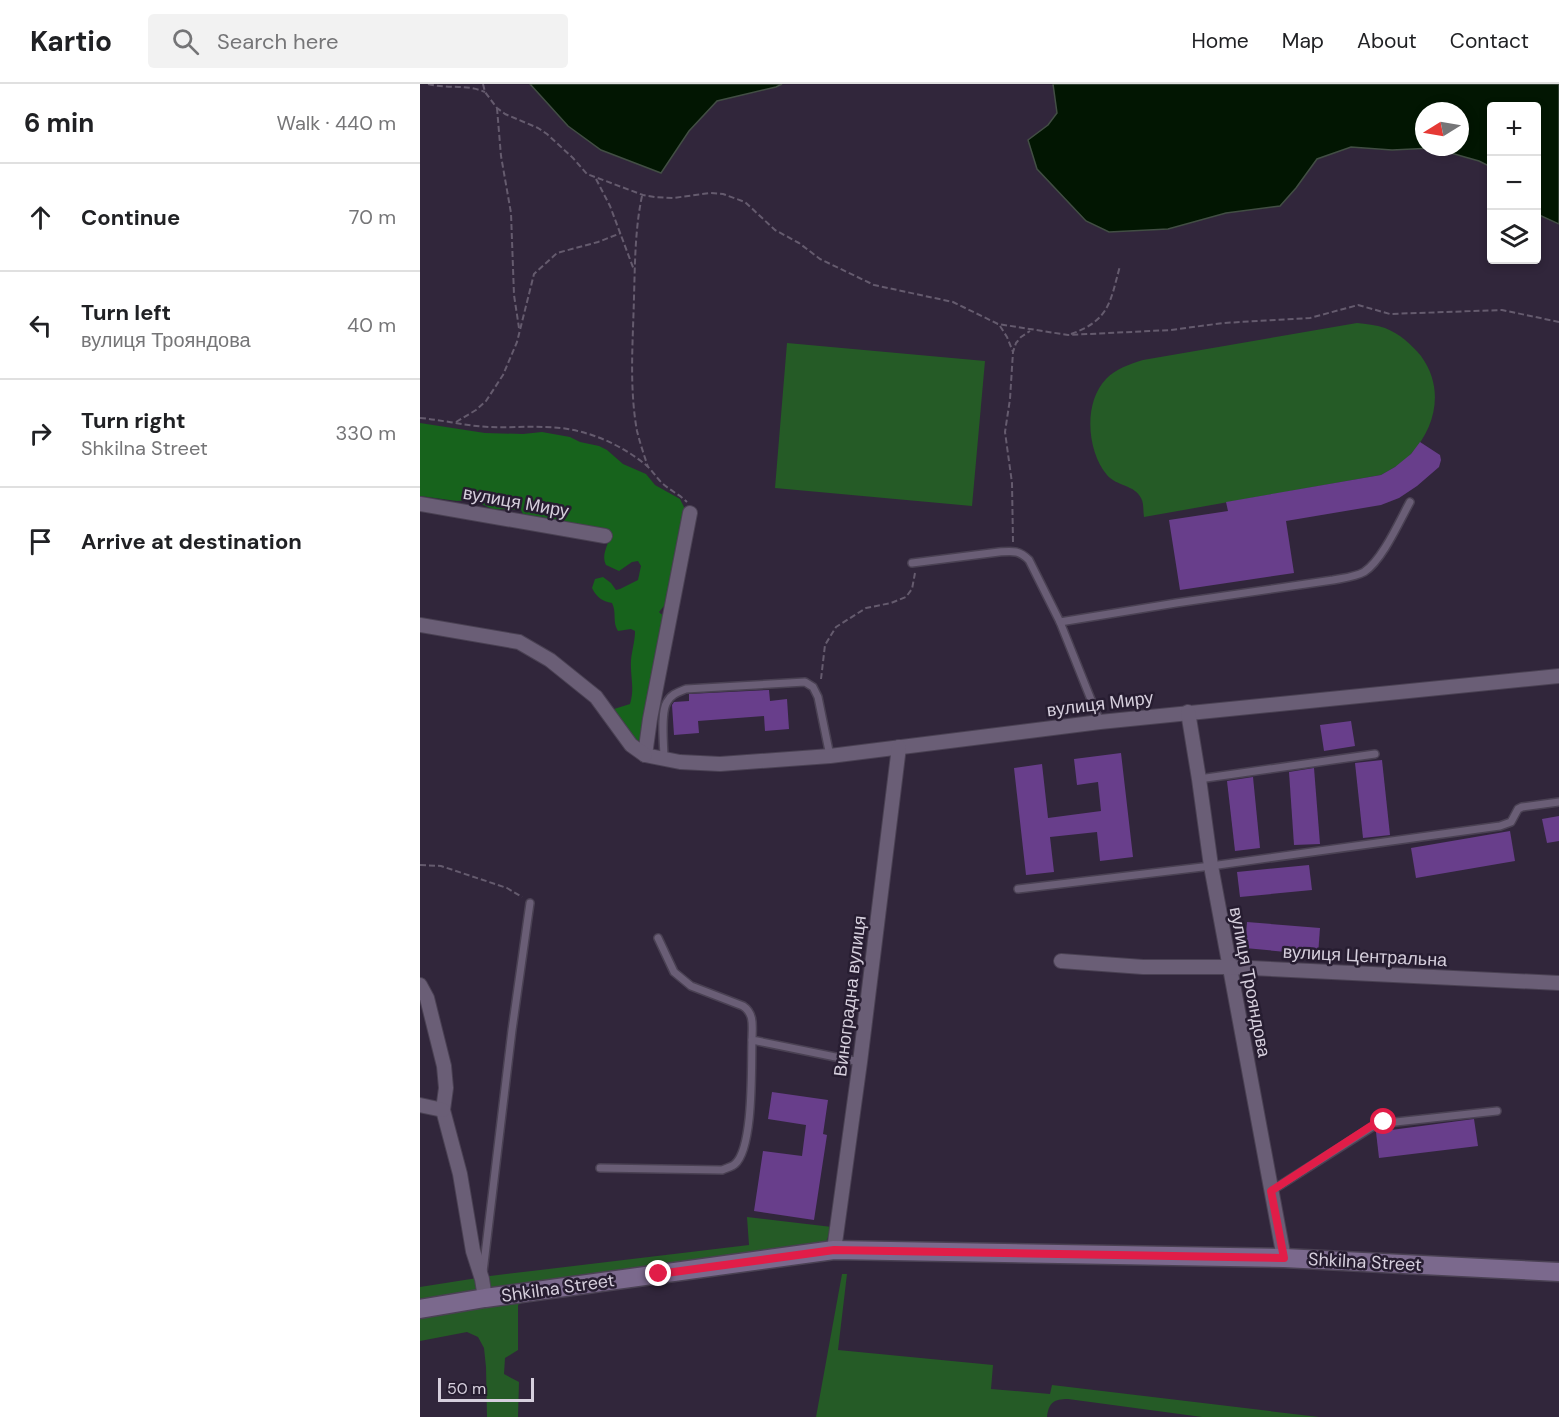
<!DOCTYPE html>
<meta charset="utf-8">
<style>
:root{--surface:#fff;--page:#f2f2f2;--text:#202124;--muted:#757577;--line:#e0e0e0}
body{margin:0;font-family:"DM Sans",sans-serif;background:var(--page);color:var(--text)}
.controls{position:absolute;right:18px;top:18px;display:grid;overflow:hidden;border-radius:6px;box-shadow:0 3px 9px #0003}
.controls button{width:54px;height:54px;display:grid;place-items:center;padding:0;border:0;border-bottom:2px solid var(--line);background:var(--surface);color:var(--text);font:30px sans-serif}
.compass{position:absolute;left:995px;top:18px;width:54px;height:54px;border-radius:50%;background:var(--surface);box-shadow:0 3px 9px #0003;rotate:259deg}
.scale{position:absolute;left:18px;bottom:15px;width:96px;box-sizing:border-box;padding-left:6px;border:3px solid #d6cfdd;border-top:0;font-size:16px;line-height:21px;white-space:nowrap;color:#d6cfdd;-webkit-text-stroke:4px #271d31;paint-order:stroke}
.stop{position:absolute;width:18px;height:18px;margin:-14px;border:4px solid #e11d48;border-radius:50%;background:#fff}
.stop.end{background:#e11d48;border-color:#fff;box-shadow:0 2px 6px #0008}
.list{margin:0;padding:0;list-style:none}
h2{display:flex;justify-content:space-between;align-items:center;height:78px;margin:0;padding:0 24px;font-size:26px}
h2 small{font-size:20px;font-weight:400;color:var(--muted)}
.list li{display:grid;grid-template-columns:39px 1fr auto;gap:18px;align-items:center;box-sizing:border-box;height:108px;padding:0 24px;border-top:2px solid var(--line)}
.list b{display:block;font-size:22px;white-space:nowrap}
.list p{margin:0;font-size:20px;white-space:nowrap;color:var(--muted)}
.list em{font-size:20px;font-style:normal;color:var(--muted)}
.icon{flex:none;width:33px;height:33px;fill:none;stroke:currentColor;stroke-width:2;stroke-linecap:round;stroke-linejoin:round}
.map{position:relative;flex:none;width:1139px;height:1333px;overflow:hidden}
header{display:flex;align-items:center;gap:36px;box-sizing:border-box;height:84px;padding:0 30px;background:var(--surface);border-bottom:2px solid var(--line)}
header strong{font-size:28px}
nav{display:flex;gap:33px;margin-inline-start:auto;font-size:21px}
.search{width:420px;height:54px;background:var(--page);display:flex;align-items:center;gap:15px;box-sizing:border-box;padding:0 21px;border-radius:6px;color:var(--muted);font-size:22px}
main{display:flex}
aside{flex:1;background:var(--surface)}
.map>svg:first-child{display:block}
</style>
<header>
<strong>Kartio</strong>
<div class="search"><svg class="icon" aria-label="search" viewBox="0 0 24 24"><circle cx="10" cy="10" r="6"/><path d="M15 15l6 6"/></svg>Search here</div>
<nav><a>Home</a><a>Map</a><a>About</a><a>Contact</a></nav>
</header>
<main>
<aside>
<h2>6 min<small>Walk · 440 m</small></h2>
<ul class="list">
<li><svg class="icon" aria-label="ahead" viewBox="0 0 24 24"><path d="M12 20V5M6 11l6-6 6 6"/></svg><div><b>Continue</b></div><em>70 m</em></li>
<li><svg class="icon" aria-label="left" viewBox="0 0 24 24"><path d="M17 20v-9H6M10 6l-5 5 5 5"/></svg><div><b>Turn left</b><p>вулиця Трояндова</p></div><em>40 m</em></li>
<li><svg class="icon" aria-label="right" viewBox="0 0 24 24"><path d="M7 20v-9h11M14 6l5 5-5 5"/></svg><div><b>Turn right</b><p>Shkilna Street</p></div><em>330 m</em></li>
<li><svg class="icon" aria-label="arrive" viewBox="0 0 24 24"><path d="M6 21V4h12l-3 4 3 4H6"/></svg><div><b>Arrive at destination</b></div></li>
</ul>
</aside>
<div class="map">
<svg width="1139" height="1333" viewBox="0 0 1139 1333">
<rect width="100%" height="100%" fill="#31263b"/>
<g fill="#255b26">
<path d="M 937,239 C 946,240 956,241 965,244 C 980,250 991,260 1001,272 C 1024,303 1017,342 991,370 C 983,379 972,385 961,391 L 724,433 C 723,427 724,419 721,414 C 715,401 696,402 687,391 C 667,367 663,319 686,295 C 695,285 710,280 723,276 Z"/>
<polygon points="367,259 565,277 552,422 355,404"/>
<polygon points="327,1133 412,1143 406,1158 55,1209 0,1218 0,1203 70,1192 329,1161"/>
<path d="M 422,1190 L 427,1190 L 418,1266 L 573,1281 L 571,1305 L 630,1310 L 632,1301 L 899,1333 L 782,1333 L 648,1315 C 634,1315 629,1318 627,1333 L 396,1333 Z"/>
<polygon points="108,1215 98,1221 98,1266 85,1274 84,1290 99,1298 98,1333 67,1333 66,1283 64,1264 58,1253 47,1248 0,1257 0,1234"/>
</g>
<path fill="#17631c" d="M 0,339 L 65,349 L 103,350 L 122,348 L 150,353 L 160,358 L 179,362 L 187,366 L 203,380 L 226,390 L 235,401 L 260,415 L 267,429 L 249,516 L 239,528 L 241,530 L 246,531 L 223,657 L 218,660 L 206,644 L 203,638 L 195,633 L 192,628 L 194,625 L 210,620 C 215,603 210,593 211,576 C 212,566 215,557 215,547 L 211,545 L 198,547 C 192,538 197,529 192,519 C 182,517 177,514 172,504 L 175,495 L 183,493 L 191,499 L 196,506 L 200,505 L 218,496 L 221,482 L 218,477 L 212,478 L 199,487 L 186,481 C 180,469 191,459 190,447 L 104,432 L 101,426 L 72,425 L 53,416 L 37,417 L 0,412 Z"/>
<g fill="#021602" stroke="#424e44" stroke-width="1.5" fill-rule="evenodd">
<polygon points="110,0 362,0 356,3 297,17 269,47 241,89 181,66 148,42"/>
<path d="M 633,0 L 1139,0 L 1139,140 L 1117,130 L 1116,22 L 1072,22 L 1071,83 L 1059,77 L 1013,64 L 972,66 L 931,63 L 897,75 L 876,104 L 860,122 L 806,129 L 748,145 L 689,148 L 666,137 L 617,85 L 608,56 L 628,41 L 637,29 ZM 1004,27 L 1040,27 L 1040,63 L 1004,63 Z"/>
</g>
<g fill="#683e8b">
<polygon points="1000,358 1020,371 1021,376 1019,383 997,402 979,414 961,421 866,437 874,489 760,506 749,436 808,427 806,418 961,391 975,383 991,370"/>
<polygon points="349,606 350,617 367,615 369,645 345,647 344,632 278,637 279,649 254,651 252,621 254,618 269,617 269,610"/>
<polygon points="931,637 935,662 904,667 900,641"/>
<polygon points="701,669 713,773 680,777 677,748 630,753 634,788 606,791 594,684 622,680 628,734 681,727 678,698 657,701 654,675"/>
<polygon points="962,676 970,751 943,754 935,679"/>
<polygon points="894,684 900,760 874,761 869,688"/>
<polygon points="833,693 840,764 815,767 807,697"/>
<polygon points="1139,732 1139,757 1127,759 1122,735"/>
<polygon points="1090,747 1095,777 996,794 991,764"/>
<polygon points="889,781 892,806 820,813 817,788"/>
<polygon points="827,838 900,844 898,871 825,864"/>
<polygon points="352,1008 408,1016 403,1050 407,1051 394,1136 334,1127 343,1067 382,1072 386,1041 348,1035"/>
<polygon points="1054,1035 1058,1062 959,1074 956,1048"/>
</g>
<g fill="none" stroke-linecap="round" stroke-linejoin="round">
<defs>
<g id="lane">
<path d="M 492,479 L 579,468 C 593,467 599,466 609,476 L 640,538 L 680,638"/>
<path d="M 640,538 L 756,519 L 913,496 C 923,494 935,493 944,488 C 962,477 980,436 990,418"/>
<path d="M 244,675 C 244,661 240,629 247,618 C 251,610 259,608 266,605 L 385,598 L 393,603 L 398,613 L 410,672"/>
<polyline points="779,695 955,670"/>
<polyline points="598,805 791,782 1080,742 1091,738 1098,725 1102,723 1139,718"/>
<path d="M 238,854 L 254,888 L 271,902 L 323,922 C 335,930 332,943 332,956 L 440,978"/>
<path d="M 180,1084 L 302,1086 C 306,1084 312,1083 315,1080 C 334,1063 331,982 332,956"/>
<polyline points="851,1107 957,1040 1077,1027"/>
<polyline points="63,1188 92,946 110,819"/>
</g>
<g id="street">
<polyline points="0,420 185,452"/>
<polyline points="270,429 230,635 225,671 260,678 300,680 410,672 680,638 1139,592"/>
<polyline points="0,541 99,558 130,576 176,613 211,661 225,671"/>
<polyline points="768,628 779,695 791,782 864,1174"/>
<polyline points="641,877 723,883 809,883 1139,899"/>
<polyline points="0,901 7,914 24,982 26,1004 23,1026 40,1090 53,1167 62,1195 65,1214"/>
<polyline points="0,1021 23,1026"/>
<polyline points="414,1166 440,978 479,663"/>
</g>
<polyline id="secondary" points="0,1225 65,1214 414,1166 864,1174 1139,1188"/>
</defs>
<use href="#lane" stroke="#4a4153" stroke-width="10"/>
<use href="#street" stroke="#4a4153" stroke-width="16"/>
<use href="#secondary" stroke="#4a4153" stroke-width="21"/>
<g stroke="#655b6e" stroke-width="2" stroke-dasharray="6 3" stroke-linecap="butt">
<path d="M 8,0 C 28,5 47,0 65,8"/>
<polyline points="63,0 65,8 77,24 85,30 118,44 127,50 153,74 167,90 223,111 235,113 253,114 290,109 303,110 325,118 355,146 379,159 400,175 454,201 533,218 578,240 648,251 751,246 803,239 890,234 938,221 970,230 1082,226 1139,238"/>
<polyline points="77,24 81,72 91,129 94,211 99,244"/>
<polyline points="176,95 190,122 214,186"/>
<path d="M 222,112 C 215,145 215,179 214,213 C 213,257 209,303 217,347 C 220,359 224,371 228,383"/>
<polyline points="580,242 587,253 593,268"/>
<path d="M 651,250 C 690,236 690,218 700,182"/>
<path d="M 0,334 C 23,336 46,342 69,343 C 87,344 106,342 124,343 C 161,343 198,358 226,381 C 232,386 236,393 241,398 C 249,406 259,410 267,418"/>
<polyline points="36,338 56,326 66,317 83,291 97,258 114,190 137,169 178,158 201,149"/>
<polyline points="593,458 592,399 585,348 590,315 593,268 596,259 601,253 610,247"/>
<polyline points="401,595 405,561 416,543 446,524 471,519 486,513 492,505 495,489"/>
<polyline points="0,781 21,782 87,804 102,813"/>
</g>
<use href="#lane" stroke="#6a5e76" stroke-width="7"/>
<use href="#street" stroke="#6a5e76" stroke-width="14"/>
<use href="#secondary" stroke="#7b698d" stroke-width="18"/>
</g>
<g fill="none" stroke-linecap="round" stroke-linejoin="round">
<polyline stroke="#e11d48" stroke-width="8" points="239,1190 414,1166 864,1174 851,1107 951,1042 964,1038"/>
</g>
<g text-anchor="middle" dominant-baseline="central" stroke-width="5" stroke-linejoin="round" paint-order="stroke">
<g font-size="18" fill="#d6cfdd" stroke="#271d31">
<text transform="translate(96 418) rotate(10)">вулиця Миру</text>
<text transform="translate(680 620) rotate(-7)">вулиця Миру</text>
<text transform="translate(945 872) rotate(3)">вулиця Центральна</text>
<text transform="translate(830 898) rotate(79)">вулиця Трояндова</text>
<text transform="translate(430 912) rotate(-83)">Виноградна вулиця</text>
<text transform="translate(945 1178) rotate(3)">Shkilna Street</text>
<text transform="translate(138 1204) rotate(-8)">Shkilna Street</text>
</g>
</g>
</svg>
<div class="controls">
<button>+</button>
<button>−</button>
<button><svg class="icon" aria-label="layers" viewBox="0 0 24 24"><path d="M12 4l9 5-9 5-9-5zM3 14l9 5 9-5"/></svg></button>
</div>
<svg class="compass" viewBox="-18 -18 36 36"><path d="M0-13l5 13h-10z" fill="#e53935"/><path d="M0 13l5-13h-10z" fill="#757577"/></svg>
<div class="scale">50 m</div>
<div class="stop" style="left:964px;top:1038px"></div>
<div class="stop end" style="left:239px;top:1190px"></div>
</div>
</main>
